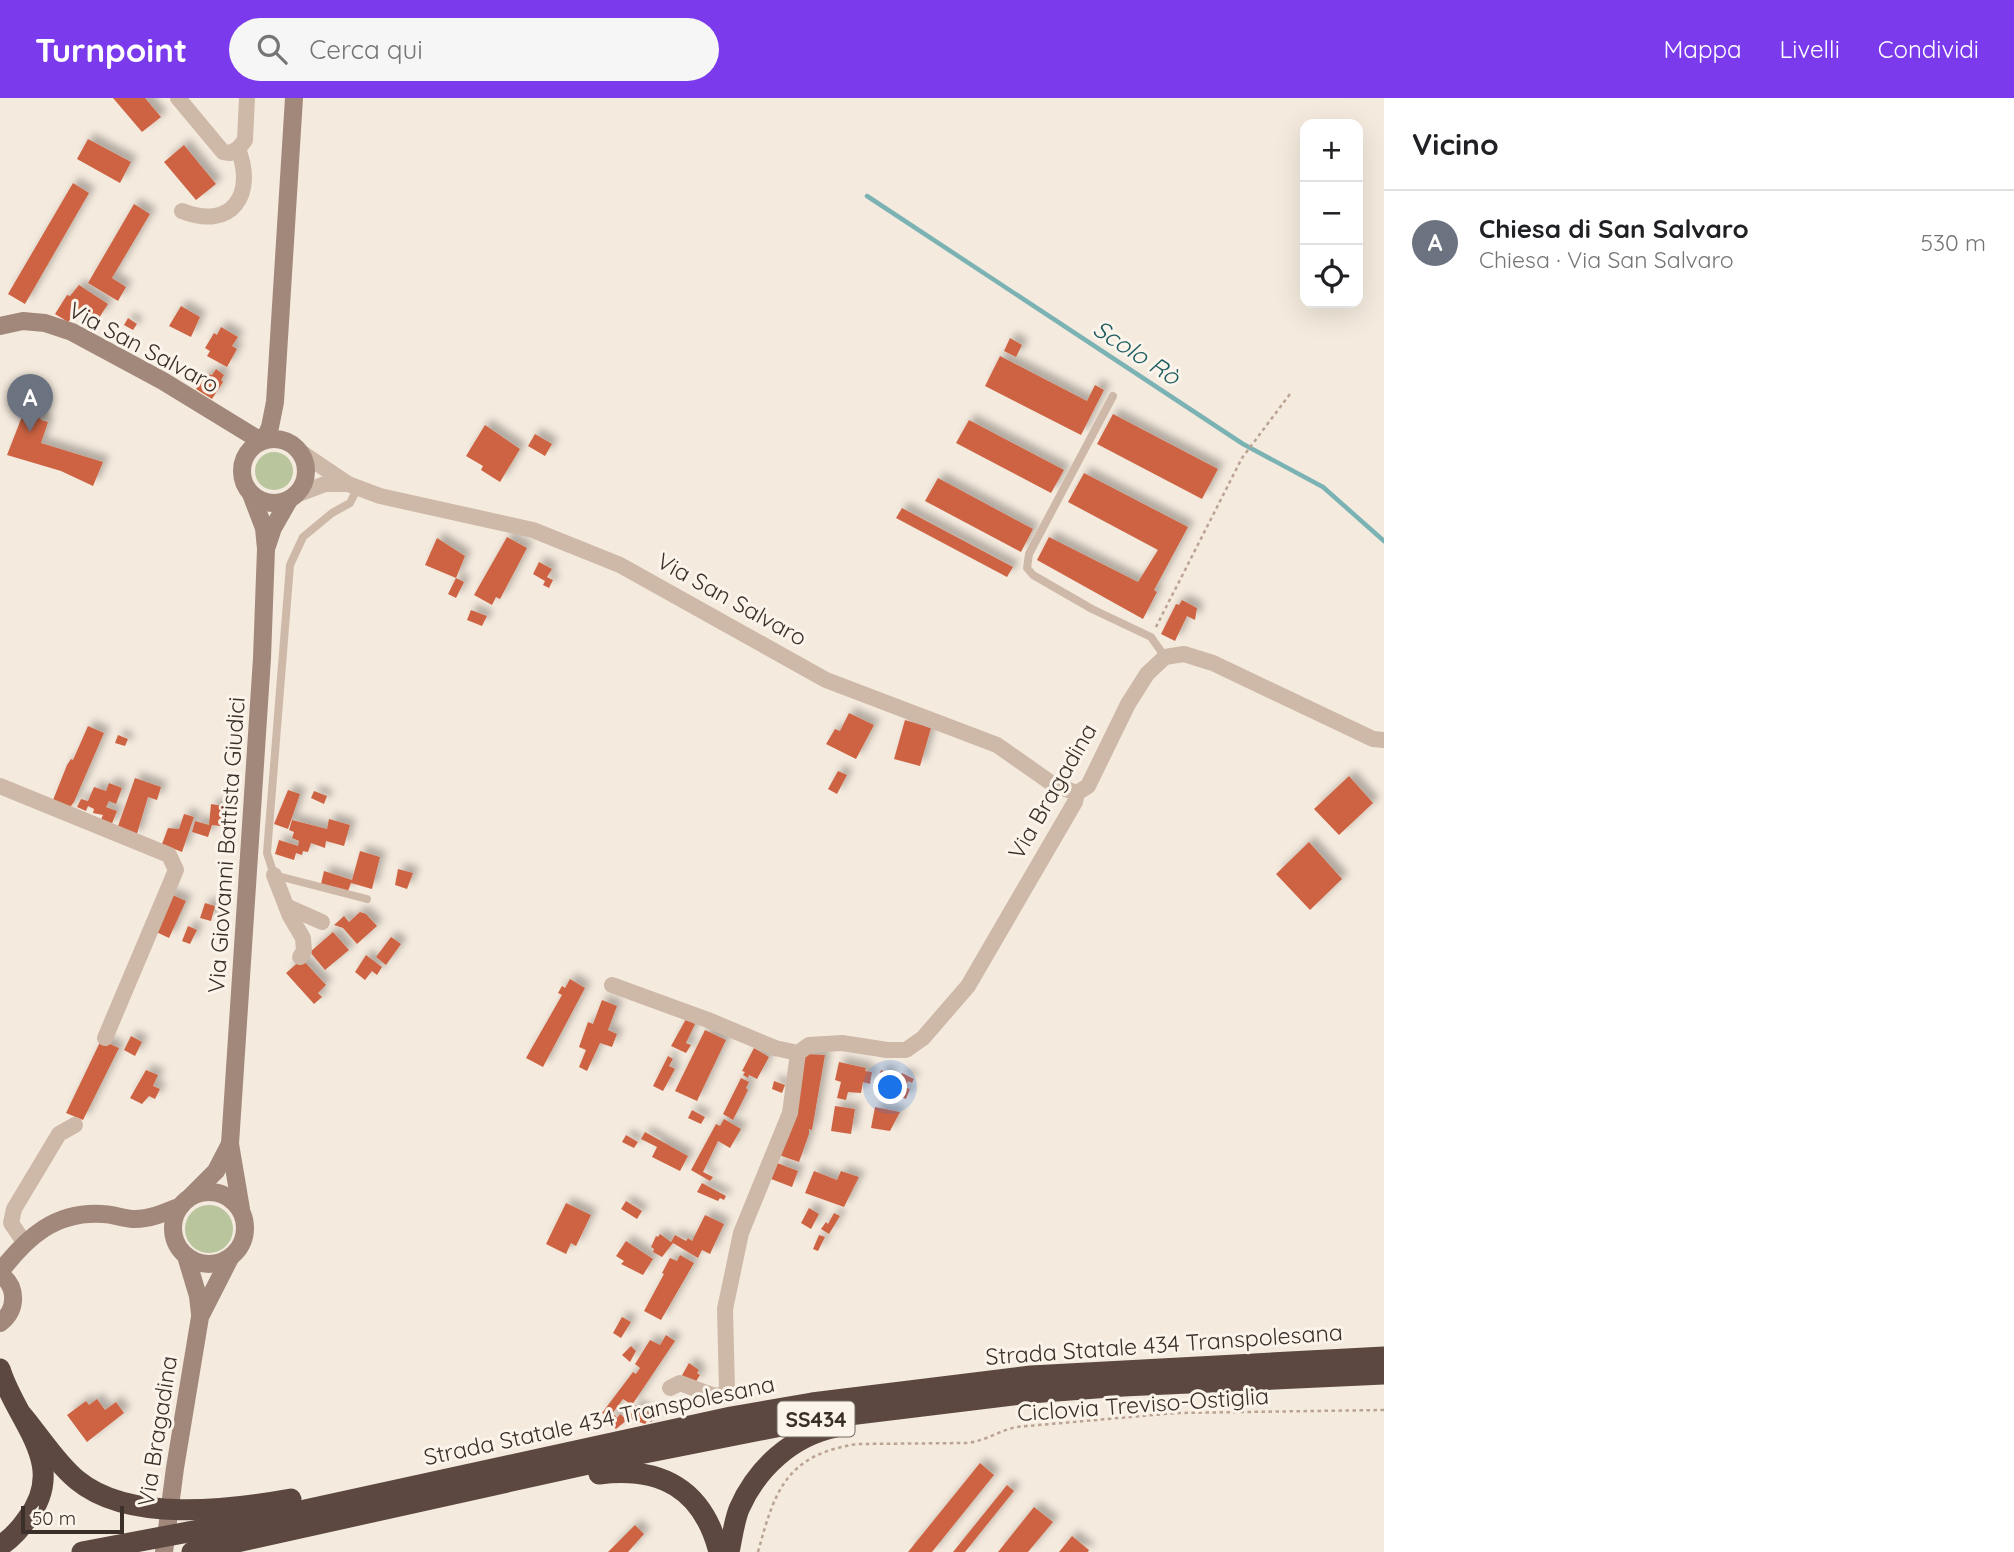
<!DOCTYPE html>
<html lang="it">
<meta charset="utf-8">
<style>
:root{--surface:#fff;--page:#f6f6f6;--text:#202124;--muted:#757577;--line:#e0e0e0;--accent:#7c3aed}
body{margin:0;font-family:Quicksand,sans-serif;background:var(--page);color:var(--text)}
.controls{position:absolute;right:21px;top:21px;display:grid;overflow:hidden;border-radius:14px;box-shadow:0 7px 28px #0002}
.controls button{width:63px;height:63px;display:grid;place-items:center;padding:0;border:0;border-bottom:2px solid var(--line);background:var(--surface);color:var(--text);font:35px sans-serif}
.scale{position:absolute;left:21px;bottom:18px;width:103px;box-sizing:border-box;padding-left:7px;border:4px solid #3a2f29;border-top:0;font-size:19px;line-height:24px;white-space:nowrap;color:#3a2f29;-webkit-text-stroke:5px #fbf4eb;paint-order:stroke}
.you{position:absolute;left:891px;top:990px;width:24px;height:24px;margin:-18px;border:5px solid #fff;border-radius:50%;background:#1a73e8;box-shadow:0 0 0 10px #1a73e833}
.badge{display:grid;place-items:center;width:46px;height:46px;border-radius:50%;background:var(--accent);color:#fff;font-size:23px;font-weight:700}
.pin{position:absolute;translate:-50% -58px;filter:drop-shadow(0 2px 4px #0008)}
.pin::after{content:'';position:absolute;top:37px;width:24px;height:21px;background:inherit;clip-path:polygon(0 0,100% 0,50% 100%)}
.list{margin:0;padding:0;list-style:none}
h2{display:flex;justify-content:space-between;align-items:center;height:91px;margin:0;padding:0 28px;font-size:30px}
h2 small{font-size:23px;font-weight:400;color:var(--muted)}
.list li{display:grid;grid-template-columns:46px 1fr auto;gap:21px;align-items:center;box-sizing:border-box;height:105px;padding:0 28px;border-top:2px solid var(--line)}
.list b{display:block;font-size:26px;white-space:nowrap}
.list p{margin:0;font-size:23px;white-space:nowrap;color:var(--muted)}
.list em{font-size:23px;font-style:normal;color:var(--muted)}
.icon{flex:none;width:38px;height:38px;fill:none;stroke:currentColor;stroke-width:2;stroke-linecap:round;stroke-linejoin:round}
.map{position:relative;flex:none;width:1384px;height:1454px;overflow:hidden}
header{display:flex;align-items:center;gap:42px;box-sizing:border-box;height:98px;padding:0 35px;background:var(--accent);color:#fff}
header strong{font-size:33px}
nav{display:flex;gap:38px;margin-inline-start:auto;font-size:24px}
.search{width:490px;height:63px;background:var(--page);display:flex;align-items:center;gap:18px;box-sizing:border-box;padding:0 24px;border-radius:38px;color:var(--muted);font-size:26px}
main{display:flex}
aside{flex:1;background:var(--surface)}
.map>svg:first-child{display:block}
</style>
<header>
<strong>Turnpoint</strong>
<div class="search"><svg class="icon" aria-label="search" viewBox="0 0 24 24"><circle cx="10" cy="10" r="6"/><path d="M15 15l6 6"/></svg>Cerca qui</div>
<nav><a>Mappa</a><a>Livelli</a><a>Condividi</a></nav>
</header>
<main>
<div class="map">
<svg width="1384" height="1454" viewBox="0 0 1384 1454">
<defs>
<filter id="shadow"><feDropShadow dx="6" dy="-6" stdDeviation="3.5" flood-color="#0004"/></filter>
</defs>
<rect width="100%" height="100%" fill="#f4eade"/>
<g fill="#b8c59d">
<circle cx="274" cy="373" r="19"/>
<circle cx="209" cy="1131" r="24"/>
</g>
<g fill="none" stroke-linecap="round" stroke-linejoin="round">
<polyline stroke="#7bb2b4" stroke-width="4.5" points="867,98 1243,346 1323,389 1384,443"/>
</g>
<g fill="#cd6443" filter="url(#shadow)">
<polygon points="113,0 145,0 161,19 142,34"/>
<polygon points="88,41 131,64 120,85 77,61"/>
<polygon points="184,47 216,86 196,102 164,64"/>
<polygon points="73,85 89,95 25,206 8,196"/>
<polygon points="134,106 150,116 112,180 126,189 118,203 88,185"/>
<polygon points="79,187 108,206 99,220 90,215 86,221 75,216 68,224 55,216 67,197 70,198"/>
<polygon points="181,208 200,219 191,239 169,228"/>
<polygon points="128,220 137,226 133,232 124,227"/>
<polygon points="221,229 238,239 232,248 237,251 227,269 207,258 210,253 205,250 214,235 217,237"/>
<polygon points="1010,240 1022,247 1016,259 1004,253"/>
<polygon points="1000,258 1087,303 1095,287 1104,292 1081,337 985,288"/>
<polygon points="216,271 224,277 221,282 223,284 212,301 196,291 206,276 212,277"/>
<polygon points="33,314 38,314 41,322 48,324 41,345 103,364 93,388 61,373 7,357 23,316 28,318"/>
<polygon points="1113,316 1218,371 1202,401 1097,346"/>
<polygon points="969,322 1064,372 1051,395 956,345"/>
<polygon points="485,327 520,351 500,384 481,372 483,368 466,358"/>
<polygon points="535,336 552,346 545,358 528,348"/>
<polygon points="1084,375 1188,429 1154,492 1157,494 1143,521 1037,462 1049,439 1138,484 1158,452 1068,404"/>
<polygon points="938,380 1033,431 1021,454 925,403"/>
<polygon points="902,410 1013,469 1007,479 896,420"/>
<polygon points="507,439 527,450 500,501 496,499 492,507 474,497"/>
<polygon points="437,440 465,458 456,480 425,467"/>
<polygon points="539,464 552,471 547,479 553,482 549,490 543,487 545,483 533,476"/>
<polygon points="456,480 464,484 456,500 448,496"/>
<polygon points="1182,502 1197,510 1195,522 1187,518 1175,543 1161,536 1176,506 1179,507"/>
<polygon points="471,512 487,518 482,528 467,522"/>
<polygon points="849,615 874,627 856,661 826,646 835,631 840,633"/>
<polygon points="905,622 931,630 920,668 894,661"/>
<polygon points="88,628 104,635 74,704 67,713 51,707 67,667 71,661 73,662"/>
<polygon points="118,637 128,641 125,648 115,645"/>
<polygon points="838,673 847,677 837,696 828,691"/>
<polygon points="1349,678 1373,705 1339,737 1314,711"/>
<polygon points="135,680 161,689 157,702 148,699 136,739 117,731"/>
<polygon points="109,685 122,690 116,706 109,703 106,709 117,713 111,728 100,724 103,717 93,715 94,711 88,708 86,713 77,709 81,701 88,703 94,689 106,693"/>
<polygon points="288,692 300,696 288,731 274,726"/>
<polygon points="314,693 327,698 324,706 311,700"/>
<polygon points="211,706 223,708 220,728 212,727 208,739 192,734 195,723 209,727"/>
<polygon points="184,716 194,719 182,754 162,746 168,730 179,731"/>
<polygon points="329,721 350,727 344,748 326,743 325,750 311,745 308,754 303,753 302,757 296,755 294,762 275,756 279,742 298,748 299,743 292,740 294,734 289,732 292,722 327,731"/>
<polygon points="1309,744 1342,781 1310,812 1276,776"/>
<polygon points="360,753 380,759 372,791 351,785 348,793 321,786 324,773 352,782"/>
<polygon points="398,771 413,775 407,791 395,787"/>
<polygon points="168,795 186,803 169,840 152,832"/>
<polygon points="205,805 215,808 211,823 200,820"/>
<polygon points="360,814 366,816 377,828 357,846 343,830 334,827 344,818 349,824"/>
<polygon points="188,828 197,832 190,846 182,843"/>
<polygon points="333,834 349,852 325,872 310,854"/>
<polygon points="391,839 401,846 386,867 376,859"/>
<polygon points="366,857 382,869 377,877 372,873 365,882 355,874"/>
<polygon points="302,861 326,887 318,895 322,899 314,906 286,875"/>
<polygon points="570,881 585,890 543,969 526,960 562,897 558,895 562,888 565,890"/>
<polygon points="602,902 617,908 608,932 617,936 612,949 600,945 587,973 579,969 586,952 579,949 588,924 593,926"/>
<polygon points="686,921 695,926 686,945 691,947 686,955 671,948"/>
<polygon points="705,932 726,942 697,1003 675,993"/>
<polygon points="131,938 142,944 135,958 124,952"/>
<polygon points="101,942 119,950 83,1022 66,1015"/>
<polygon points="754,950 769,959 757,981 749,977 748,980 743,977 745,974 742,973"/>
<polygon points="805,956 825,957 812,1032 809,1031 809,1036 799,1064 776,1056"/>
<polygon points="668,958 673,961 669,968 675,971 663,993 653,988"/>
<polygon points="839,964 866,970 865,973 872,974 870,986 863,984 861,995 848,994 846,1002 837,1000 841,984 835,982"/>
<polygon points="146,972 158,977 153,988 160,991 155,1001 149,998 142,1006 130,1000"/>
<polygon points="881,972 892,976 888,987 896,990 898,987 910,991 906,1001 875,988"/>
<polygon points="902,975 914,981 912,985 908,983 907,986 898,982"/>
<polygon points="741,980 749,984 746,990 748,992 733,1022 723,1016"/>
<polygon points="774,983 785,987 782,995 772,991"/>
<polygon points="835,1008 855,1011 851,1036 831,1033"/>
<polygon points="875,1009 900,1014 890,1033 871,1030"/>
<polygon points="692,1012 705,1019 701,1026 688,1020"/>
<polygon points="724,1021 741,1031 730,1050 718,1043 703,1074 713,1079 710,1083 691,1072 716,1026 720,1028"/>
<polygon points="645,1034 688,1058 680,1073 652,1059 657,1049 641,1041"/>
<polygon points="626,1037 638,1044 634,1050 622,1044"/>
<polygon points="777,1065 798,1073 792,1089 771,1081"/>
<polygon points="814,1073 837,1082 841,1073 859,1079 844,1109 805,1095"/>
<polygon points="702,1085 726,1098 724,1102 720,1100 718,1103 697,1094"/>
<polygon points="626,1103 642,1113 637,1121 621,1111"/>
<polygon points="566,1105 591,1117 576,1148 571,1145 566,1156 546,1146"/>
<polygon points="809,1110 819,1116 811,1131 801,1125"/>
<polygon points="834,1115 840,1118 829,1136 821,1131 826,1124 828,1126"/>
<polygon points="705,1117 724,1126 710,1156 702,1152 698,1160 673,1145 662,1159 653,1154 654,1151 651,1149 656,1138 658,1139 660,1136 671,1144 675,1137 686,1143 688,1140 692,1143"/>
<polygon points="819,1137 825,1139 818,1153 813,1151"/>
<polygon points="626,1143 653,1161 643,1177 621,1166 624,1163 616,1158"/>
<polygon points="680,1157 694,1165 661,1222 644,1213 664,1176 662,1175 670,1160 677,1163"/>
<polygon points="622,1219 631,1224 621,1240 613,1235"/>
<polygon points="666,1237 675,1243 632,1307 623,1301 609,1320 602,1315 633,1274 636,1276 640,1270 635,1266 650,1242 660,1247"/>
<polygon points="631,1248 636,1253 630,1264 622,1257"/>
<polygon points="689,1265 699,1272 697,1275 700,1277 695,1285 681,1279"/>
<polygon points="97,1301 105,1312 116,1304 124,1315 87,1344 67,1317 86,1303 89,1307"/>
<polygon points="636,1307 655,1319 651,1324 648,1322 645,1326 628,1320"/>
<polygon points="620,1316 627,1322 616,1331 608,1324 615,1317 617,1320"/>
<polygon points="980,1365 994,1377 932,1454 908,1454"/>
<polygon points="1007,1387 1014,1393 965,1454 953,1454"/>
<polygon points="1034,1409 1053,1424 1028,1454 998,1454"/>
<polygon points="635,1427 644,1436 628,1454 608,1454"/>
<polygon points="1072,1438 1089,1452 1088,1454 1059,1454"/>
</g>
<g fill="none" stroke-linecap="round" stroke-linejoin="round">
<g stroke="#baa393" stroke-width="2.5" stroke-dasharray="3.5 3.5" stroke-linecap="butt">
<polyline points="1156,529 1242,360 1290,296"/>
<path d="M 758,1454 C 775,1392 786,1357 857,1346 L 967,1345 C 985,1343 999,1333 1016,1329 L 1176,1315 L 1384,1312"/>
</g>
<g stroke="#ceb9a9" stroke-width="8">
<polyline points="1113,298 1029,456 1027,470 1033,477 1092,511 1151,539 1165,559"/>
<polyline points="358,389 350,405 332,415 303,439 290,467 267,755 274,777 367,801"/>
</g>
<g stroke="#ceb9a9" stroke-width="16">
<polyline points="178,0 223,54 230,55 238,51"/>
<path d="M 182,113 C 232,133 256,96 238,51 L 245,42 L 247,0"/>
<polyline points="302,355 348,386 380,398 533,432 620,467 826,582 997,647 1054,687 1077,695"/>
<polyline points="296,397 325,386 348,386"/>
<polyline points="0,688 169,757 176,772 105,940"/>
<polyline points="274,777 290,818 303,840 304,853 300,859"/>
<polyline points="286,808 322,824"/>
<polyline points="612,887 708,922 775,950 798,955"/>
<polyline points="24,1144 11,1125 14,1111 59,1036 75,1027"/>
<polyline points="670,1290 680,1285 712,1297 722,1298 727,1291 725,1211 741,1135 790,1015 798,955 809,947 842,945 887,952 906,952 923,940 968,888 1075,704 1077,695 1088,688 1128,606 1147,576 1165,559 1184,556 1213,565 1373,641 1384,642"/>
</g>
<g stroke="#a2887a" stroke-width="18">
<polyline points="0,228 23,223 45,225 72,234 163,283 261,343"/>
<circle cx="274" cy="373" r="32"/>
<polyline points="264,342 270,329 275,304 294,0"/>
<polyline points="267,448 273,430 289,402"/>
<circle cx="209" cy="1130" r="36"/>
<polyline points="191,1098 216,1073 230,1046"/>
<polyline points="241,1111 230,1046 262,560 266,451 264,430 251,396"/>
<polyline points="186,1158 198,1198 200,1216"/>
<path d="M 0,1174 C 27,1139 55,1113 103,1116 C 113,1116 124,1121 135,1121 C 151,1121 166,1114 181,1108"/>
<path d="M 0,1176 C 18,1189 17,1212 0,1225"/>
<polyline points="164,1454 175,1370 200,1219 230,1160"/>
</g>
<g stroke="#5c4840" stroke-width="21">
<path d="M 0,1271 C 16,1324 70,1366 27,1421 C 20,1431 11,1441 0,1448"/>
<path d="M 22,1317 C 39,1337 57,1366 77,1382 C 129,1425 229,1412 291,1401"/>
<path d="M 599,1376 C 661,1368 703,1391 719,1454"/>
<polyline points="82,1454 305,1412 731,1319 812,1305 1031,1278 1384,1259"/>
<polyline points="192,1454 584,1367 816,1321 1030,1295 1123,1288 1384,1276"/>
<path d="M 729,1454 C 732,1440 734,1424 739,1411 C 757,1370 792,1338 836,1329"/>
</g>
</g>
<g text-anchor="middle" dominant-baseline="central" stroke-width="6" stroke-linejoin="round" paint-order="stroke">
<rect fill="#fbf4eb" stroke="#746a63" stroke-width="2" x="777.5" y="1303.5" width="77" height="35" rx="5"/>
<g font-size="21" font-weight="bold" fill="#3a2f29">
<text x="816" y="1321">SS434</text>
</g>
<g font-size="23" fill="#3a2f29" stroke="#fbf4eb">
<text transform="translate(144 249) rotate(28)">Via San Salvaro</text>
<text transform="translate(732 501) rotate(29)">Via San Salvaro</text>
<text transform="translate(1052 693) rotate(-60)">Via Bragadina</text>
<text transform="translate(226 747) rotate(-86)">Via Giovanni Battista Giudici</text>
<text transform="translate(1164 1246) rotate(-4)">Strada Statale 434 Transpolesana</text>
<text transform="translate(1143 1306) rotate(-4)">Ciclovia Treviso-Ostiglia</text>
<text transform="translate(599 1322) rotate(-12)">Strada Statale 434 Transpolesana</text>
<text transform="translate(157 1333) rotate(-81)">Via Bragadina</text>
</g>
<g font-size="24" font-style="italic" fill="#1b5b5f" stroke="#fbf4eb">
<text transform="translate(1137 254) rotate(33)">Scolo Rò</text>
</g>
</g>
</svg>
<div class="controls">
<button>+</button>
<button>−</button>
<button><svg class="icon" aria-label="locate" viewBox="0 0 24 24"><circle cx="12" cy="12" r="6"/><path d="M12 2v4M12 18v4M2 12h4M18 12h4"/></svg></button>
</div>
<div class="scale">50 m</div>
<div class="you"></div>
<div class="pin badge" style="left:30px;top:334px;background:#6b7280">A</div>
</div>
<aside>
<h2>Vicino<small></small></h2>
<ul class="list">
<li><span class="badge" style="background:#6b7280">A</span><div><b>Chiesa di San Salvaro</b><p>Chiesa · Via San Salvaro</p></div><em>530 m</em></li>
</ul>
</aside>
</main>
